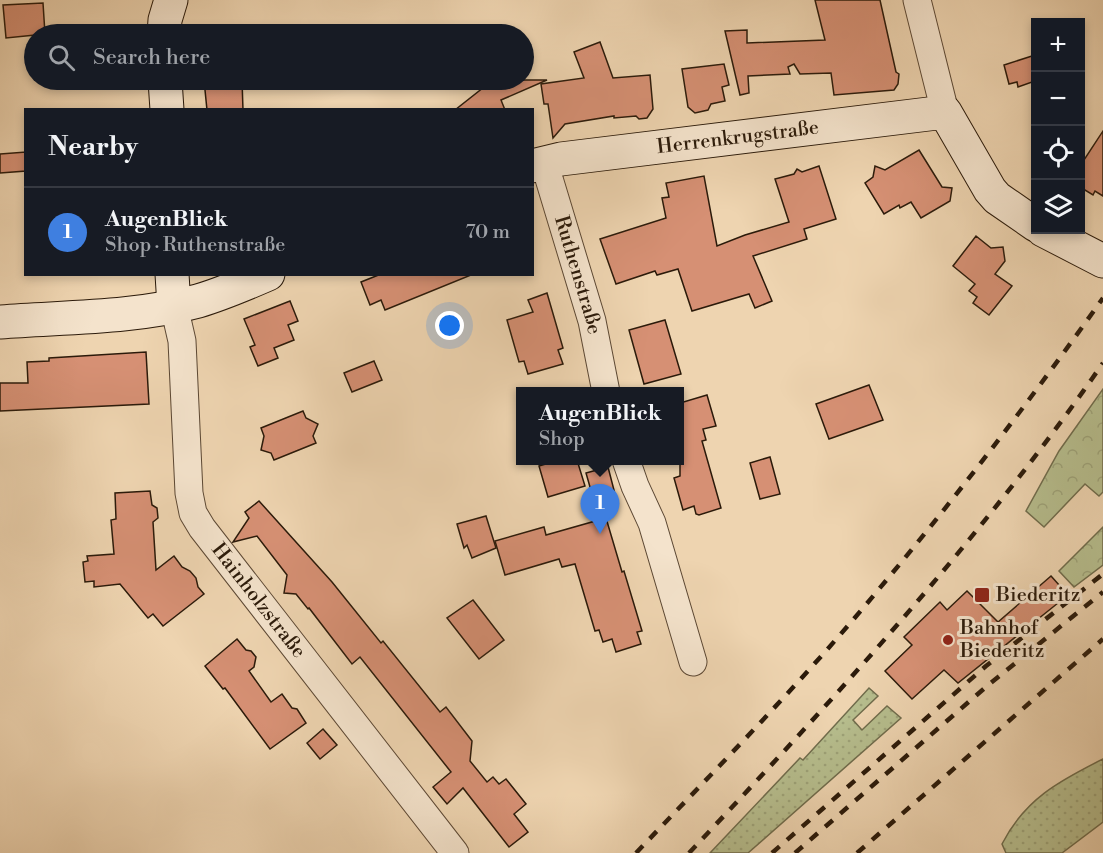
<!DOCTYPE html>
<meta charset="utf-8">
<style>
:root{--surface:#171b24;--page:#242831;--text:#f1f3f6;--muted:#9ea1a6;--line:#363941;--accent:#c59692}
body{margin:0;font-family:"Libre Bodoni",serif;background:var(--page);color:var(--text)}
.controls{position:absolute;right:18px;top:18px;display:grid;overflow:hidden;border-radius:0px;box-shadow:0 3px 9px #0003}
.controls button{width:54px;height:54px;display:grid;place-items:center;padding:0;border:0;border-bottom:2px solid var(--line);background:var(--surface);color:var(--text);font:30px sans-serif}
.you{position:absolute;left:450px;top:326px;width:21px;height:21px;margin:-15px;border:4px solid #fff;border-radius:50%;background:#1a73e8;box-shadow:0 0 0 9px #1a73e833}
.badge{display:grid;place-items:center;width:39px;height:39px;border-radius:50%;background:var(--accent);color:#fff;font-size:20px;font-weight:700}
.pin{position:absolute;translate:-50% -50px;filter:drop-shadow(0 2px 3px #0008)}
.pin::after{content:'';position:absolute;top:32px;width:21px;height:18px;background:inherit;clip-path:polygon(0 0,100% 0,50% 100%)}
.popup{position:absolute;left:516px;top:387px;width:168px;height:78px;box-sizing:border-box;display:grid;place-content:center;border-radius:0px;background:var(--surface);filter:drop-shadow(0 2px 4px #0005);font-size:20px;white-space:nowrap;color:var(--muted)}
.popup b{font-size:22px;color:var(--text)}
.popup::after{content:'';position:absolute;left:50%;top:100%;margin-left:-12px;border:12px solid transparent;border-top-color:var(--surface)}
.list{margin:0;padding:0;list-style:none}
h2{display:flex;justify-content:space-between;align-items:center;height:78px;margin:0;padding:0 24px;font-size:26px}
h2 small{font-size:20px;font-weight:400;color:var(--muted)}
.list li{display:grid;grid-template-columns:39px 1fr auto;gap:18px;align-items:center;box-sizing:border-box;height:90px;padding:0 24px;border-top:2px solid var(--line)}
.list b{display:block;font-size:22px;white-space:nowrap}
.list p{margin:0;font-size:20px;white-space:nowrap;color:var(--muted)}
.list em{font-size:20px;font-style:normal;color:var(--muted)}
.icon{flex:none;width:33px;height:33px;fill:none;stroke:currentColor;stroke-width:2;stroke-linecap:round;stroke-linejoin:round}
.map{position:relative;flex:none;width:1103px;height:853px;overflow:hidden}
.search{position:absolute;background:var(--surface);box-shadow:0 3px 9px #0003;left:24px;top:24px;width:510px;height:66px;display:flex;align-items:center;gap:15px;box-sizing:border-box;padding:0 21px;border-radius:33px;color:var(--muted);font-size:22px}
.panel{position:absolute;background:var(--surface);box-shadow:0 3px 9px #0003;left:24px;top:108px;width:510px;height:168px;border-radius:0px}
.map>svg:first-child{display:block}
</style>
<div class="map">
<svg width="1103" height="853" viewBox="0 0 1103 853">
<defs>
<pattern id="green-dots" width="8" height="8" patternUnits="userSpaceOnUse" patternTransform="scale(1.5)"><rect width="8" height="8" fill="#b6bd8d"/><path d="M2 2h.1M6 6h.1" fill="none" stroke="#9da278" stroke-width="1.8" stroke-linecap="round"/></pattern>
<pattern id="forest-crowns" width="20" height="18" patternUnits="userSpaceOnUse" patternTransform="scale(1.5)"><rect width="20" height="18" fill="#b6bd8d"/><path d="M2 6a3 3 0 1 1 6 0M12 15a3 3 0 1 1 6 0" fill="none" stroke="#9da278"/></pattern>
</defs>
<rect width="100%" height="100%" fill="#eed4b0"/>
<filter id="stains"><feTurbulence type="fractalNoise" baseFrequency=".00333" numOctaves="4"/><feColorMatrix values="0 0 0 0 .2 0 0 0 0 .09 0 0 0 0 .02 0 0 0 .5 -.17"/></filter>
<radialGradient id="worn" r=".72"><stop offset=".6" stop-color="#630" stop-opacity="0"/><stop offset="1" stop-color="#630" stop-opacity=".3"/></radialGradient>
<g fill="url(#green-dots)" stroke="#706c4c" stroke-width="1.5">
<polygon points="869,688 878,696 853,720 862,730 887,706 901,718 748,853 710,853 800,758 803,760"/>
<path d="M 1103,759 L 1103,822 L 1062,853 L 1006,853 L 1002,844 C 1025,799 1059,781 1103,759 Z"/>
</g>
<g fill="url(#forest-crowns)" stroke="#706c4c" stroke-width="1.5">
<polygon points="1103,389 1103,492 1099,496 1085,484 1044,527 1026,511 1059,451"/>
<polygon points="1103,527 1103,565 1074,587 1059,571"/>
</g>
<g fill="#d69074" stroke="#2b1a0a" stroke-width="1.5">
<polygon points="815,0 880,0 896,72 899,74 898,84 894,90 834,95 831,73 800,74 794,64 788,67 790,74 748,76 749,93 740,95 725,31 747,30 747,43 825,40"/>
<polygon points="43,3 45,34 6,38 3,5"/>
<polygon points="600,42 613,78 650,75 653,109 647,118 639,119 636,116 614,118 614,116 565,124 553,138 548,104 544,104 541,84 584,78 574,52"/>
<polygon points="1035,55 1035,81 1018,87 1017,82 1009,84 1004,65"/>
<polygon points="724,64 729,85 722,87 725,101 711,104 708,110 695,113 688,107 682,69"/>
<polygon points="204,80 242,80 243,110 207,110"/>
<polygon points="493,80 547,80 501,100 505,110 455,110"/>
<polygon points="1103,131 1103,196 1095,191 1093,195 1080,187 1080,166"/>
<polygon points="919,150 942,187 952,188 950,201 921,218 911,202 900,208 899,205 884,214 865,183 873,177 875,166 885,170"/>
<polygon points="26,152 26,171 0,173 0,154"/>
<polygon points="819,166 836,219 804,229 807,239 753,256 772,301 755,308 749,294 692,311 678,269 657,275 655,271 616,284 600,239 666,218 662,198 669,197 666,183 704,176 717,246 745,235 789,222 775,179 794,174 797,169 802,172"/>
<polygon points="976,236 991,248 1003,247 1005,261 995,274 1012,286 989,315 973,303 977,297 969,291 975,284 953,266"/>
<polygon points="381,274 470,274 471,275 385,310 381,300 370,305 361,282"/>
<polygon points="547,293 563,348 558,350 563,364 528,374 524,361 519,362 507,320 533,312 528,300"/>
<polygon points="290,301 298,321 288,325 294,340 274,348 278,358 258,366 250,347 255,345 244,319"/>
<polygon points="665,320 681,374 644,384 629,330"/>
<polygon points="146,352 149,404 0,411 0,383 28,383 27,362 49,361 49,358"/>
<polygon points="374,361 382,380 352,392 344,373"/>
<polygon points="869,385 883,420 829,439 816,404"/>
<polygon points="707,395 716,426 703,429 706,440 702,441 721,508 699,515 696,514 694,506 683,510 674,478 680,476 680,403"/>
<polygon points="303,411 306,418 318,424 313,436 316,443 274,460 271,453 261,450 264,436 261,428"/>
<polygon points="770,457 780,494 760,499 750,463"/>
<polygon points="559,460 577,460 585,486 548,497 539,466"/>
<polygon points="608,467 615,494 594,501 586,473"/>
<polygon points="150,491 152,505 157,508 158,518 153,522 156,570 174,556 182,567 190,571 196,578 198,587 204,594 163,626 153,614 148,618 120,584 94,587 94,581 85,582 83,562 88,561 87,556 114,554 111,520 116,519 115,493"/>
<polygon points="259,501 332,582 381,643 383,641 440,712 446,707 472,741 470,761 487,782 493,777 499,784 506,779 526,804 514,814 528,832 509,847 463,788 447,804 433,787 451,772 360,657 352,664 309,608 308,609 296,594 284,593 287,575 257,536 233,542 249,518 245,512"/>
<polygon points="486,516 496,548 472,558 467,545 464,548 457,524"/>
<polygon points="606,518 622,572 624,571 642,631 637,632 641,644 616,652 612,639 603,642 599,630 595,631 575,564 562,567 559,559 505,575 495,541 544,527 546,535"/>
<polygon points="1051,576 1068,595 958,683 944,670 912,699 885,671 912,645 904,637 940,602 947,610 967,591 998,622"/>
<polygon points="473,600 504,640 479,659 447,618"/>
<polygon points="237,639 246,650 251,651 256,657 254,667 249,671 271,702 282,694 292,708 297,709 306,723 270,749 225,688 223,689 205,666"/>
<polygon points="323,729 337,745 320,759 307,743"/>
</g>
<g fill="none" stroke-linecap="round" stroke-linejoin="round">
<defs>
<g id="street">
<polyline points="917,0 945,112"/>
<path id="s1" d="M 544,162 L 592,321 L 606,392"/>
<path id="s2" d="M 174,306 L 182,341 L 189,493 L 193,513 L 202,528 L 455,853"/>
<polyline points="626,460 635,486 652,523 693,662"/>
</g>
<g id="secondary">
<polyline points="164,34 165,20 171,0"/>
<polyline points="165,80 167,110"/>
<path id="s3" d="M 532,166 L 561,159 L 945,112 L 990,190 L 997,198 L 1036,225"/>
<polyline points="1043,230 1103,261"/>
<polyline points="172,274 174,306"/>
<path d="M 0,322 C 65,317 135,318 198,301 C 222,294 245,284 268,274"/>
</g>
</defs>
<use href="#street" stroke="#5c4834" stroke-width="29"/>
<use href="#secondary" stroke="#2b1a0a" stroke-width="35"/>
<use href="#street" stroke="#f4e3cc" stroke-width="27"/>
<use href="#secondary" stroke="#f4e3cc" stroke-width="33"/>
<g stroke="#2b1a0a" stroke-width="4.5" stroke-dasharray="10 10" stroke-linecap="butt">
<path d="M 636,853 C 718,767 803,681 879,589 C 958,495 1032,398 1103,298"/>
<path d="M 689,853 C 835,698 981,539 1103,363"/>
<polyline points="772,853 986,666 1103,574"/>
<polyline points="795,853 987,686 1103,592"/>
<polyline points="857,853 1103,639"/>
</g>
</g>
<g fill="#8f2418" stroke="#f4e3cc" stroke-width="2">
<rect x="974" y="587" width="16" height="16" rx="3"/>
<circle cx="948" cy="640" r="6"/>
</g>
<g text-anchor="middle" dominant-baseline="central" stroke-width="6" stroke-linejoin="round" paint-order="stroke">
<g font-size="20" fill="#2b1a0a" stroke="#f4e3cc">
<text stroke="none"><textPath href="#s3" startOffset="208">Herrenkrugstraße</textPath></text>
<text stroke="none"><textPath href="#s1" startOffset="118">Ruthenstraße</textPath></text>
<text stroke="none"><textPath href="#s2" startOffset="318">Hainholzstraße</textPath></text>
</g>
<g font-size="20" fill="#2b1a0a" stroke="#f4e3cc" text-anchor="start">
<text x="996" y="595">Biederitz</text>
<text x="960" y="628">Bahnhof<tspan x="960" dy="23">Biederitz</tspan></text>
</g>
</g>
<rect width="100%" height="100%" filter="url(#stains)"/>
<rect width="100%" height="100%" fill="url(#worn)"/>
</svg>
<div class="controls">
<button>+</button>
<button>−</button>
<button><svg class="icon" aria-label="locate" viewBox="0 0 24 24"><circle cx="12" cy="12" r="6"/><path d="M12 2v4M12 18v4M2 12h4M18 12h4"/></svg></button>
<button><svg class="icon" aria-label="layers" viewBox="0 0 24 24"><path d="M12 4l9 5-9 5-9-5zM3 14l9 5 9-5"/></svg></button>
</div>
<div class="you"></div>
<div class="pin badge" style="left:600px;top:534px;background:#3f7fe0">1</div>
<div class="popup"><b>AugenBlick</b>Shop</div>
<div class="search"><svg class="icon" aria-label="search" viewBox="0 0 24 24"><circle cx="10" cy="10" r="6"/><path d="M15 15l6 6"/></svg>Search here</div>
<section class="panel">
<h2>Nearby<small></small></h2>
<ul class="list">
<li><span class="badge" style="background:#3f7fe0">1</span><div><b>AugenBlick</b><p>Shop · Ruthenstraße</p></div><em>70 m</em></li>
</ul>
</section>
</div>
